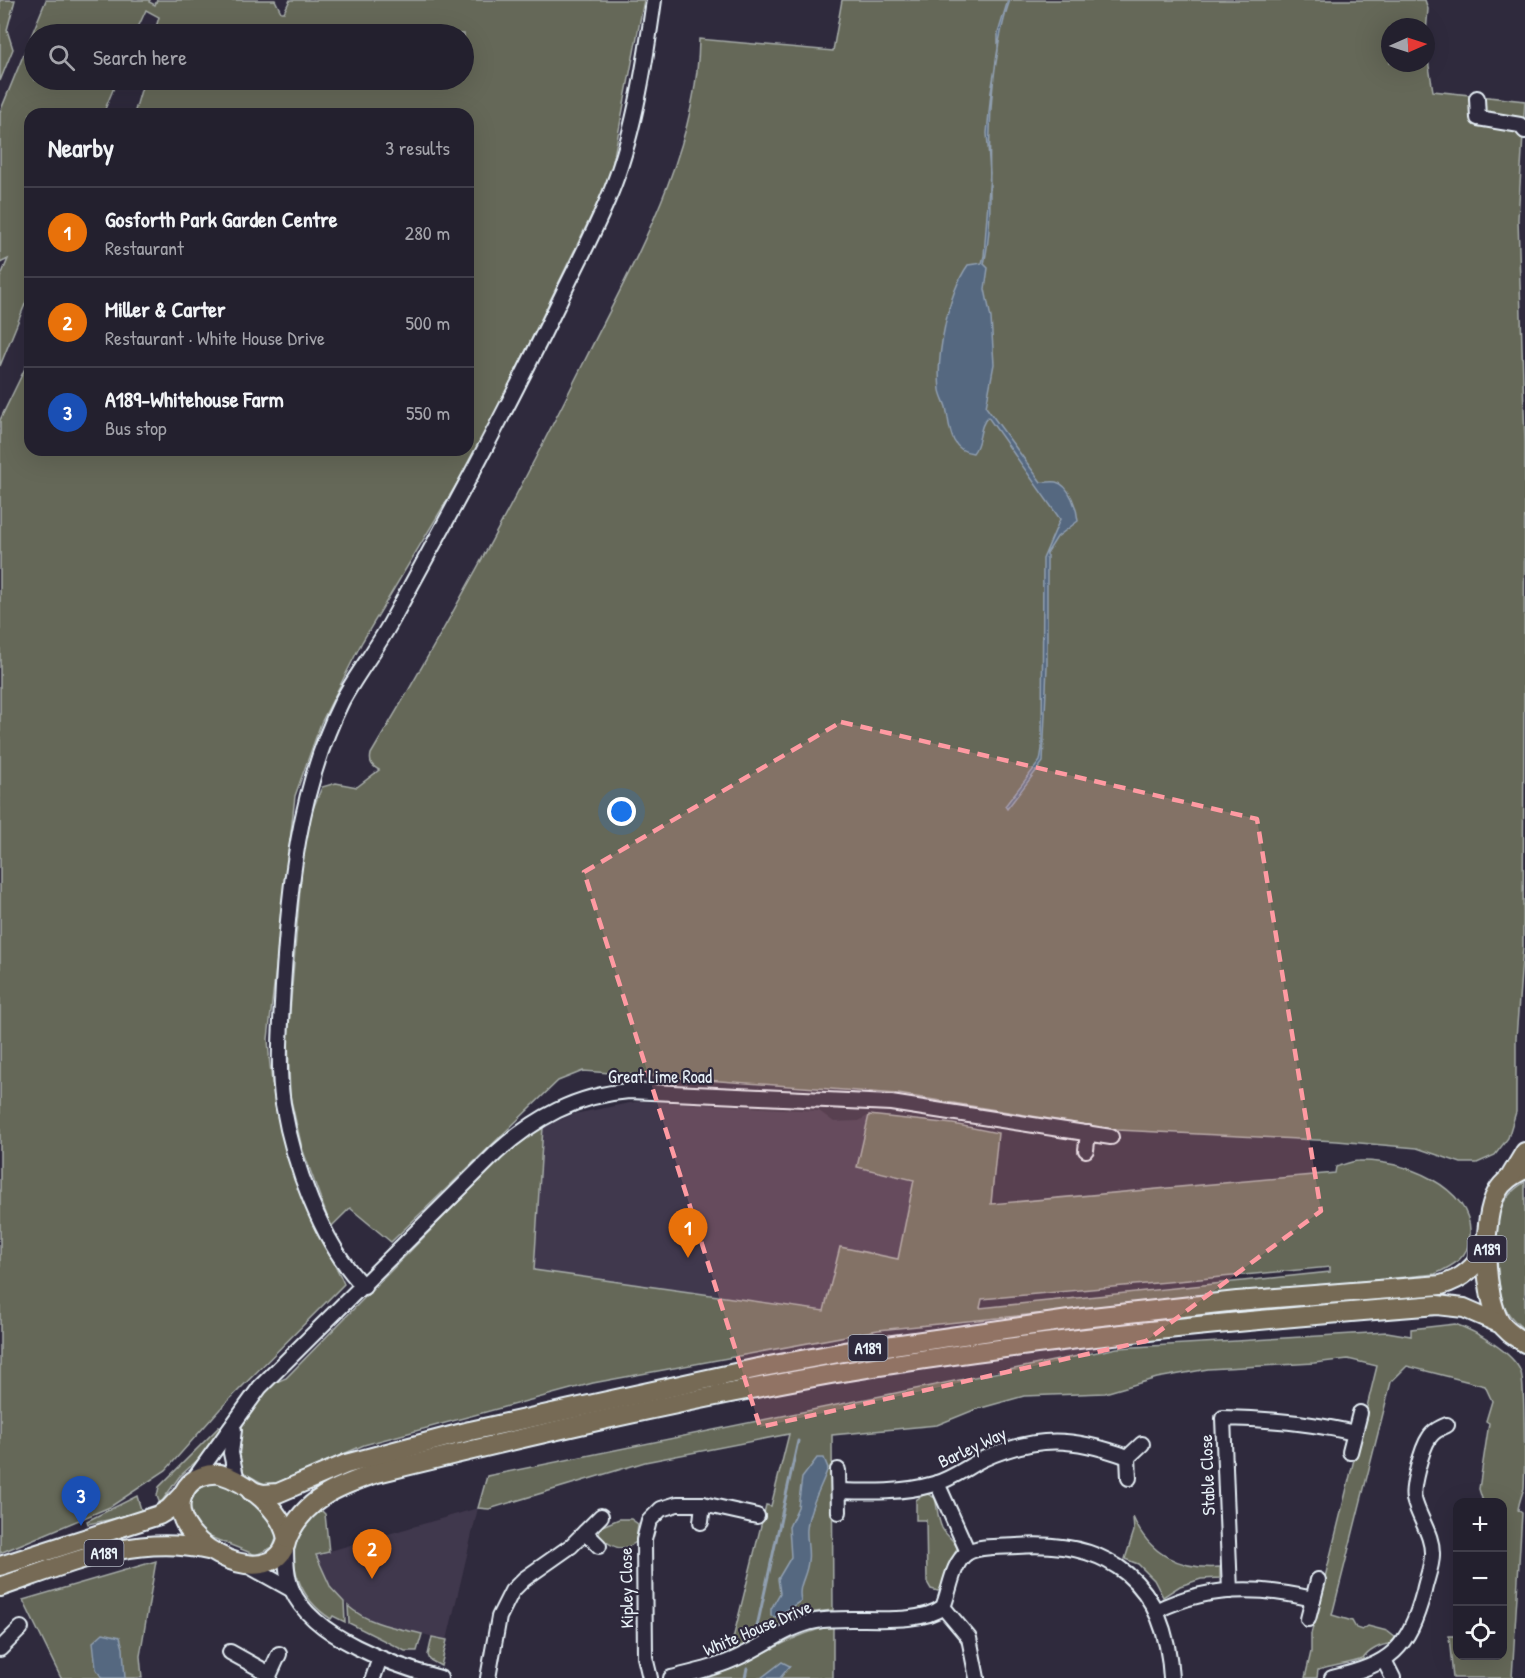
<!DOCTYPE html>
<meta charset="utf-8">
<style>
:root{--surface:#23202e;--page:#2b2836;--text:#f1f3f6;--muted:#a3a3aa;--line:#403e4a;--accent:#2563eb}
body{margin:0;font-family:"Patrick Hand",sans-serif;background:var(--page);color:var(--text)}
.controls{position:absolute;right:18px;bottom:18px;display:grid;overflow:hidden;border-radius:12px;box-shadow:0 6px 24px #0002}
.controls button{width:54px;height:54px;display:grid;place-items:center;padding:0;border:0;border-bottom:2px solid var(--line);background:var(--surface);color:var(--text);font:30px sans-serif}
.compass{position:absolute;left:1381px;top:18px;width:54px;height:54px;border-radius:50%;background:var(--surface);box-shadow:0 6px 24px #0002;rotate:87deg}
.you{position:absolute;left:622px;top:812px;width:21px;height:21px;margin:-15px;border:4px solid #fff;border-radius:50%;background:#1a73e8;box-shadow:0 0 0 9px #1a73e833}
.badge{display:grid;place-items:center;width:39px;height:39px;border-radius:50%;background:var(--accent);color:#fff;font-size:20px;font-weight:700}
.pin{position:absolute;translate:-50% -50px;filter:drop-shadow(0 2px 3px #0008)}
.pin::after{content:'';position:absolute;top:32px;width:21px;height:18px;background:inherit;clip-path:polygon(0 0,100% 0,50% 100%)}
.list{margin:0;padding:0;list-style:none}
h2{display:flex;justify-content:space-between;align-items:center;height:78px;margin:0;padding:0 24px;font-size:26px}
h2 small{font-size:20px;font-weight:400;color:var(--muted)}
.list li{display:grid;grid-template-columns:39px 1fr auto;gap:18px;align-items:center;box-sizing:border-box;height:90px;padding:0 24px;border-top:2px solid var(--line)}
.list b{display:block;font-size:22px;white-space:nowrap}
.list p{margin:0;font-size:20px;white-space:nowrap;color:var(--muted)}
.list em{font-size:20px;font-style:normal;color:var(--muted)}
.icon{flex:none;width:33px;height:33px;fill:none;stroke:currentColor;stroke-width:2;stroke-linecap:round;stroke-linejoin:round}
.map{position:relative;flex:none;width:1525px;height:1678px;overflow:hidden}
.search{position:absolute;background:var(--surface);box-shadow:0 6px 24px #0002;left:24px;top:24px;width:450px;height:66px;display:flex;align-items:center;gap:15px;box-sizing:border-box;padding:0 21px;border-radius:33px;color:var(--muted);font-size:22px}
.panel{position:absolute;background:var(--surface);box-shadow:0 6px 24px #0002;left:24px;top:108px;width:450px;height:348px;border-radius:18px}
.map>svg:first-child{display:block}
</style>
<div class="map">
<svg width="1525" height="1678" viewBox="0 0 1525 1678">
<rect width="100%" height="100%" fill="#2f2a3d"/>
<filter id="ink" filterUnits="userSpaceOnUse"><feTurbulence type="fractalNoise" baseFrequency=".0167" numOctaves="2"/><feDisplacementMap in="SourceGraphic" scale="12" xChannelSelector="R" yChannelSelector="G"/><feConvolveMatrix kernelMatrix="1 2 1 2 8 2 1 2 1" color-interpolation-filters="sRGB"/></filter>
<g filter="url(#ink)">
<g fill="#41384d">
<polygon points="640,1101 819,1111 834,1122 859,1121 869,1115 857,1167 914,1179 898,1259 824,1311 534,1270 543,1127 574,1114"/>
<polygon points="478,1508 447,1640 377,1623 361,1616 340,1599 321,1570 316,1555"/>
</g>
<g fill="#656758" stroke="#a6aca8" stroke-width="1.5" fill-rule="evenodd">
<polygon points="0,0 15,0 7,30 13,49 0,81"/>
<path d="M 46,0 L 150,0 L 149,2 L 155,5 L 157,0 L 275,0 L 281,12 L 284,12 L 290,0 L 644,0 L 610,177 L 480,445 L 362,642 L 321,723 L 295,796 L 268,1039 C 271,1099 285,1159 309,1214 C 319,1238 334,1260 344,1284 L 220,1409 L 166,1470 L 110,1507 L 0,1553 L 0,420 L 30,358 L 30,450 L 468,450 L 468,114 L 134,114 L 144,80 L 464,80 L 464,34 L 154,34 L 159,17 L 146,10 L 135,34 L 34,34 L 34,80 L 117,80 L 103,114 L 30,114 L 30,292 L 0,366 L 0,278 L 8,259 L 0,263 L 0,112 Z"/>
<path d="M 842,0 L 1425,0 L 1428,9 L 1426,33 L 1426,27 L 1390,27 L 1390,63 L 1426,63 L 1426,48 L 1433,91 L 1525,101 L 1518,219 L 1525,443 L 1523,947 L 1516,1038 L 1516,1112 L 1508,1138 L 1495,1155 L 1477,1163 L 1461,1163 L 1417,1148 L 1337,1141 L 1117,1130 L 898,1094 L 583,1071 L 558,1081 L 391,1242 L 350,1208 L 331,1227 L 302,1148 L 290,1096 L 288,1036 L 305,828 L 322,787 L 336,783 L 357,787 L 379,770 C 372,766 369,763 371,754 C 447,627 517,497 583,364 C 632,265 698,152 699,39 L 833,51 Z"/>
<path d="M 869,1115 L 953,1124 L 998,1133 L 991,1204 L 1335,1173 L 1336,1167 C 1343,1165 1351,1161 1359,1161 C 1400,1159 1474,1186 1470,1236 C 1469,1257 1453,1266 1435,1274 L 878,1330 L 593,1383 L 364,1445 L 277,1483 L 264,1484 L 244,1473 C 231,1444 243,1412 265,1390 C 270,1384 279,1381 286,1378 L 513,1146 L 543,1127 L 534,1270 L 824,1311 L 840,1247 L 898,1259 L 914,1180 L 857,1167 ZM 1330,1267 L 1330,1272 L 980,1308 L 982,1299 Z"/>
<path d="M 1525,1182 L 1525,1330 C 1517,1324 1511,1318 1506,1310 C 1497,1293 1494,1232 1499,1213 C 1503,1200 1513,1189 1525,1182 Z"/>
<path d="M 1455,1324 C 1475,1331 1513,1352 1521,1372 C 1525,1389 1525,1470 1524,1488 C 1522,1495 1519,1502 1518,1510 L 1522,1513 L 1512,1678 L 1453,1678 L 1449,1636 L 1457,1636 L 1458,1656 L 1502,1656 L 1502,1502 L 1483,1502 L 1479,1489 L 1489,1423 L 1486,1421 L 1492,1401 L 1485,1386 L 1407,1366 L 1391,1382 L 1332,1615 L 1352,1621 L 1356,1628 L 1362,1630 L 1368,1626 L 1387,1631 L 1396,1638 L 1390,1644 C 1381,1644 1368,1651 1363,1659 C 1348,1664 1335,1665 1318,1670 L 1317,1678 L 1305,1678 L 1311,1652 L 1311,1634 L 1377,1366 L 1348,1359 L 1314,1363 L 1208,1369 L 1157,1378 L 1105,1393 L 1024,1396 L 974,1410 L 937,1425 L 832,1435 L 833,1610 L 815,1612 L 730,1651 L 766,1505 L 771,1506 L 789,1434 L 645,1462 L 489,1509 L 478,1508 L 487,1476 L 1117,1348 L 1387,1332 L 1411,1336 L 1411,1329 Z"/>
<polygon points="219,1427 224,1429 213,1446 179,1477 160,1504 157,1496 159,1487"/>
<path d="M 215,1482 L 229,1485 L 267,1513 L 278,1533 L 273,1547 L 256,1555 L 205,1535 L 187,1518 C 187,1498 196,1487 215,1482 Z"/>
<path d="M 926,1493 L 935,1498 C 938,1509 937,1517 942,1528 C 946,1536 954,1539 957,1548 C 953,1558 944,1587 938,1591 L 931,1589 L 927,1582 L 926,1520 L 916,1520 L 916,1500 Z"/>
<polygon points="137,1496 142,1513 88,1524 87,1521"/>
<path d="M 319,1508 L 325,1514 L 329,1552 L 316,1555 L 331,1588 L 344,1602 L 345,1622 L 333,1616 L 331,1619 C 301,1600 284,1563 301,1529 C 305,1521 313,1514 319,1508 Z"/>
<path d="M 1133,1517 C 1149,1555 1181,1570 1220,1567 L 1220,1578 L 1201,1579 L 1180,1586 L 1163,1597 L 1154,1580 L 1138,1564 L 1125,1559 L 1134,1531 Z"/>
<path d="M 619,1519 L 631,1519 L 638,1524 L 636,1542 C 622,1553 610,1547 599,1535 L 600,1527 Z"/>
<polygon points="156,1561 140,1656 142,1678 61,1678 23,1600"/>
<path d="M 348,1606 C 368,1624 397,1628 422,1634 L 417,1651 L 405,1651 L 349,1623 Z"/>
<path d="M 833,1626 L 833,1678 L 696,1678 C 747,1670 783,1635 833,1626 Z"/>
<polygon points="432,1637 447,1640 441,1666 430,1660 428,1655"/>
</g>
<g fill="#556880" stroke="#909fb0" stroke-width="1.5">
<path d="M 1008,0 L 1010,0 C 997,36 991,92 990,131 C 988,175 994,221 984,264 L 988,268 L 985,289 L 991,318 L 994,364 L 986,407 L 1041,482 C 1046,483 1051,481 1056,482 C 1070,485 1077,509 1078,521 L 1057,537 L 1047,553 L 1047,666 L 1043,762 L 1007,809 L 1005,806 L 1040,761 L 1042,749 L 1043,559 L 1060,519 L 988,417 C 978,426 982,443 973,453 C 949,451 950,426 946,407 C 944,401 941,396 940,390 C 936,356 948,293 968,265 L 982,263 L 984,256 L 990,173 L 987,133 L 991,92 L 998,51 L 998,33 Z"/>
<path d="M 817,1458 L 824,1458 L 828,1468 C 821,1488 809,1507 807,1529 C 806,1540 810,1551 808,1561 C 807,1577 797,1585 801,1601 L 776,1617 L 771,1616 L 771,1609 L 780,1593 L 778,1579 L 791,1557 L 789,1527 L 798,1507 L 802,1478 Z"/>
<polygon points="103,1633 120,1637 123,1648 125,1678 102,1678 96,1669 93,1642"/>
<polygon points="782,1662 790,1666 780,1678 761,1678"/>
</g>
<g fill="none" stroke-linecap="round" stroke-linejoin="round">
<g stroke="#909fb0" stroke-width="3">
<polyline points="756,1631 798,1441"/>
<polyline points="745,1678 747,1668"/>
</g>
<defs>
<g id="minor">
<polyline points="1477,98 1478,118 1520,125 1525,131"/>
<polyline points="1086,1150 1088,1133"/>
<path d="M 364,1287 C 321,1243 293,1163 283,1104 C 277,1065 281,1025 283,986 C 289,889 298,790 342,701 C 356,675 375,651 390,624 C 448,518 506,412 558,304 C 577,264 599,224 614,184 C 635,129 646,58 654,0"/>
<polyline points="234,1430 231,1453 237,1481"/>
<polyline points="1350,1452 1360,1413"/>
<polyline points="838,1470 839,1512"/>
<polyline points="1129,1478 1128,1457 1142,1444"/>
<path d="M 194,1479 L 260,1387 L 496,1153 C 535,1118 576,1095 629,1091 L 891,1103 L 1111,1137"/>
<polyline points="937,1483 968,1552"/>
<path d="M 839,1491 C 871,1492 903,1493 934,1484 C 952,1479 967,1467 983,1459 C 1037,1435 1073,1437 1128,1457"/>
<polyline points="701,1522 703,1504"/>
<polyline points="585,1532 599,1546"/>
<path d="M 286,1544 C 286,1558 286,1576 292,1590 C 312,1637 395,1666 440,1678"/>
<polyline points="247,1565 292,1590"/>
<path d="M 1230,1591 L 1223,1418 C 1268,1419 1310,1422 1354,1433"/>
<polyline points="943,1607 969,1638 977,1678"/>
<path d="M 1156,1611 C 1205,1586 1260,1586 1313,1599"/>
<polyline points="1308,1619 1318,1580"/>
<polyline points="0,1649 21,1628"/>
<polyline points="230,1652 268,1673"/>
<polyline points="1384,1660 1393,1678"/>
<polyline points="268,1678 279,1654"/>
<polyline points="373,1678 380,1658"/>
<polyline points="488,1678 499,1617 512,1591 524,1579 571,1546 601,1516"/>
<polyline points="650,1678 645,1657 644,1540 649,1521 661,1509 677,1504 703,1504 757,1516"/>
<path d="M 671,1678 C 695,1672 719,1667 741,1656 C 766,1644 789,1626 816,1621 C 852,1614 915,1628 943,1607 C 950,1591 952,1563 967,1553 C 978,1545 1003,1547 1017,1546 C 1110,1539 1166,1583 1171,1678"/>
<path d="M 1332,1678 C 1391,1664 1408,1650 1424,1591 C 1426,1580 1432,1567 1432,1555 C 1433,1535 1419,1519 1414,1499 C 1411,1488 1422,1448 1429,1438 C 1433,1431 1440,1428 1447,1425"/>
</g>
<g id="major">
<path d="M 1525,1169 C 1513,1175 1503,1181 1497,1192 C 1481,1219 1484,1296 1500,1322 C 1506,1332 1516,1337 1525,1343"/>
<polyline points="1510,1177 1525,1152"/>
<path d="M 220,1474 C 248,1482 282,1510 287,1539 C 275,1601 151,1537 187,1487 C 194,1477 208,1473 220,1474 Z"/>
<path d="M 251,1491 L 263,1494 L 278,1493 L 346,1464 L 470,1431 L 758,1368 L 844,1352 L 1083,1318 L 1237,1301 L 1441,1285 C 1463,1279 1475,1267 1487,1248"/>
<path d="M 287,1539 C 304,1499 338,1486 377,1473 C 528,1436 678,1401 831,1374 C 1032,1340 1234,1321 1437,1305 L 1464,1308 L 1501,1324"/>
<polyline points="0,1566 159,1515 169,1509 184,1493"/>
<path d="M 0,1587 C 68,1564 135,1533 208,1550"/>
</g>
</defs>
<use href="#minor" stroke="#e8f1f8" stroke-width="18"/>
<use href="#major" stroke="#e8f1f8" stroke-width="22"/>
<use href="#minor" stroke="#2f2a3d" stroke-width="14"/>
<use href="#major" stroke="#766a54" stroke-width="18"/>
</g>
</g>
<path fill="#ff9aa2" fill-opacity="0.2" stroke="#ff9aa2" stroke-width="4.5" stroke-dasharray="12 8" stroke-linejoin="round" d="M 841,722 L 1257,819 L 1321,1211 L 1146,1341 L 760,1427 L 584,872 Z"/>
<g text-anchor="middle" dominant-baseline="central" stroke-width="4.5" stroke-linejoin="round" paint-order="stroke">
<g fill="#2f2a3d" stroke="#b0b5c0" stroke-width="1.5">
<rect x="1467.5" y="1236" width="39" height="26" rx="4.5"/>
<rect x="848.5" y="1335" width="39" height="26" rx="4.5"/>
<rect x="84.5" y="1540" width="39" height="26" rx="4.5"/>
</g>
<g font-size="16" font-weight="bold" fill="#e8f1f8">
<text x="1487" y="1249">A189</text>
<text x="868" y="1348">A189</text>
<text x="104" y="1553">A189</text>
</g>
<g font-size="18" fill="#e8f1f8" stroke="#2f2a3d">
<text x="660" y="1076">Great Lime Road</text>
<text transform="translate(972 1447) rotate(-25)">Barley Way</text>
<text transform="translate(1207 1475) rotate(-92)">Stable Close</text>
<text transform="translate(626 1588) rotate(-91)">Kipley Close</text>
<text transform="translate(757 1628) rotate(-23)">White House Drive</text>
</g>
</g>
</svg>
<div class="controls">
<button>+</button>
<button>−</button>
<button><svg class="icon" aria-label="locate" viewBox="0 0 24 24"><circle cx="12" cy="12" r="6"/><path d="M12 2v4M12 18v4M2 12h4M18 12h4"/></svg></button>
</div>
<svg class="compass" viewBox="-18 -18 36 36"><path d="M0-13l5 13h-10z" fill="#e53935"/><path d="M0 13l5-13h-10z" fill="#a3a3aa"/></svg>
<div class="you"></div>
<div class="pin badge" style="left:688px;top:1258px;background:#e8710a">1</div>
<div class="pin badge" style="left:372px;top:1579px;background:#e8710a">2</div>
<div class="pin badge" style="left:81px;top:1526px;background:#1a4fb4">3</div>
<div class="search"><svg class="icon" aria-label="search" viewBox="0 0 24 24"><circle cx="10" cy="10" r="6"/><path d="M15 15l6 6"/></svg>Search here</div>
<section class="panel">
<h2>Nearby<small>3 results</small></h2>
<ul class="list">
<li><span class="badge" style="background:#e8710a">1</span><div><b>Gosforth Park Garden Centre</b><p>Restaurant</p></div><em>280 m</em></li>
<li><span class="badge" style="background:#e8710a">2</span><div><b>Miller &amp; Carter</b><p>Restaurant · White House Drive</p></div><em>500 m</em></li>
<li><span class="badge" style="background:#1a4fb4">3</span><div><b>A189-Whitehouse Farm</b><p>Bus stop</p></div><em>550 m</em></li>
</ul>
</section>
</div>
